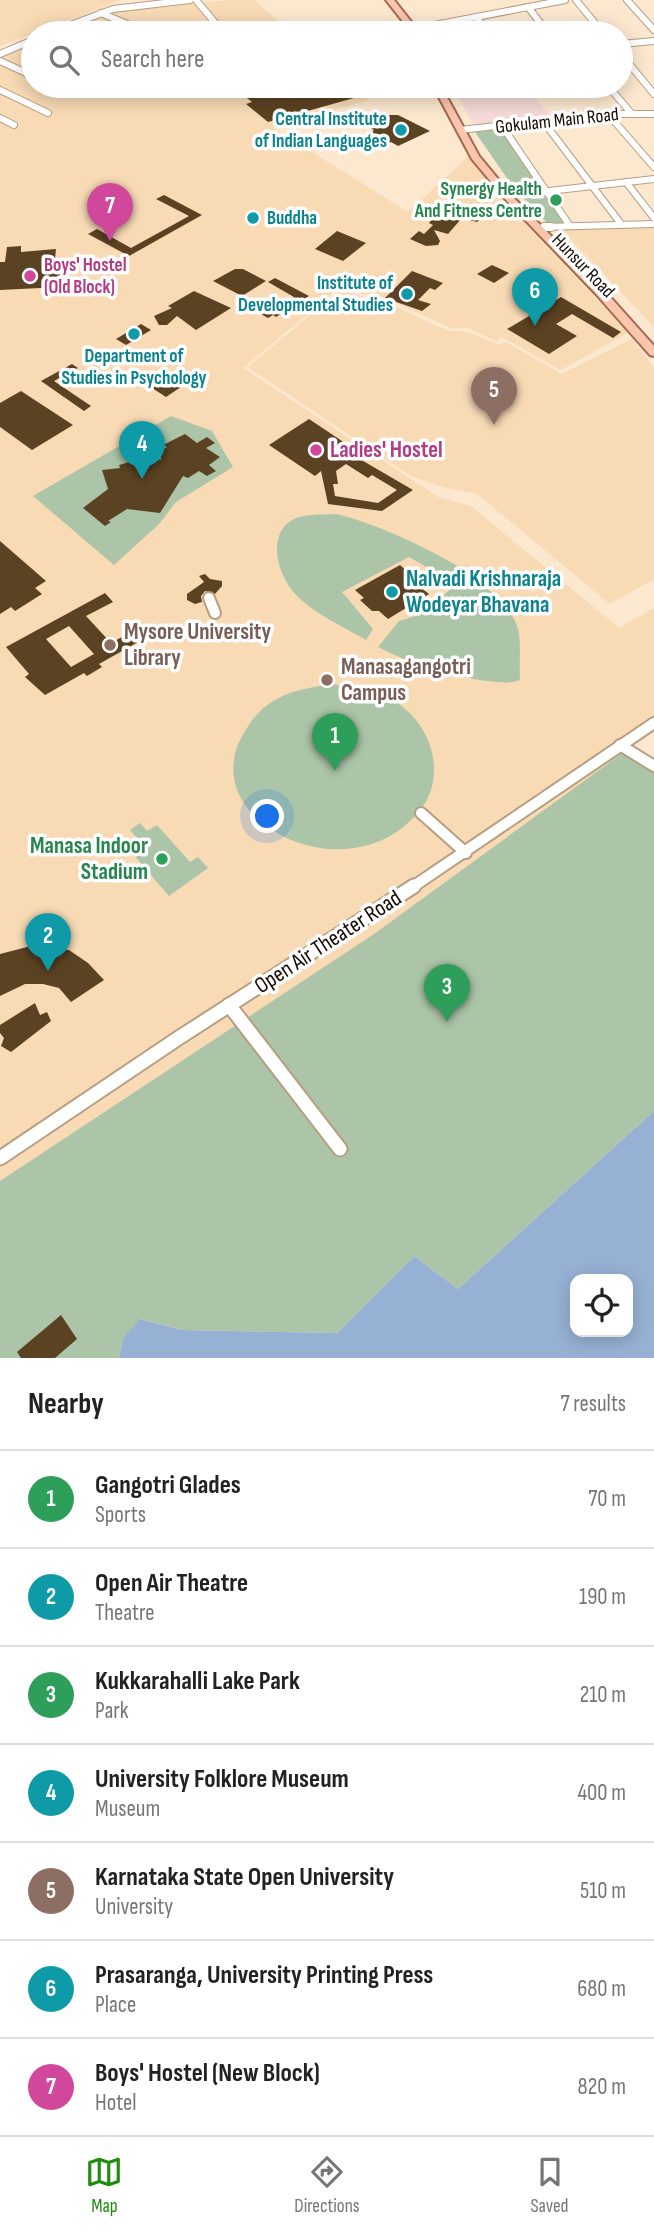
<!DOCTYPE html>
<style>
:root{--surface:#fff;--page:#f2f2f2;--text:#222;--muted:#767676;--line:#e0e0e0;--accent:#208c0d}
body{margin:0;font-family:"Sofia Sans Condensed",sans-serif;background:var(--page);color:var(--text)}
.controls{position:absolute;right:21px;bottom:21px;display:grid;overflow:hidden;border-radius:14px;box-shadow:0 4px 18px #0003}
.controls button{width:63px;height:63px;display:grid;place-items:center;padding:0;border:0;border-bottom:2px solid var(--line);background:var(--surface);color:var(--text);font:35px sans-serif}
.you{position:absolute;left:268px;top:817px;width:24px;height:24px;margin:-18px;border:5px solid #fff;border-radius:50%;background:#1a73e8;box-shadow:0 0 0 10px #1a73e833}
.badge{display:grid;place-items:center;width:46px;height:46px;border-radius:50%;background:var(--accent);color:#fff;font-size:23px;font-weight:700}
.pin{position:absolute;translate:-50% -58px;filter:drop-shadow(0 2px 4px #0008)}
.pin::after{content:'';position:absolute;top:37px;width:24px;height:21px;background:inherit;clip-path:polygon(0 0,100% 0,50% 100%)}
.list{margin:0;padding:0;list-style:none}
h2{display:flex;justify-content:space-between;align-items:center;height:91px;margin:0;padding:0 28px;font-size:30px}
h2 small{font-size:23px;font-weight:400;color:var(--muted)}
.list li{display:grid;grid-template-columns:46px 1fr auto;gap:21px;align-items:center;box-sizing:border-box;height:98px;padding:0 28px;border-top:2px solid var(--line)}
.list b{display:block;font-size:26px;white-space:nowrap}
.list p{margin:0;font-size:23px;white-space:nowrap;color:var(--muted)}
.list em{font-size:23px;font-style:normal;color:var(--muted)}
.icon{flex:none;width:38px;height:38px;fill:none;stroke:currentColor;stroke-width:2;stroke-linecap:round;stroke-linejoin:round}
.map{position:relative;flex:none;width:654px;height:1358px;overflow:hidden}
.search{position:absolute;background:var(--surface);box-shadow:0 4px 18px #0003;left:21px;right:21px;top:21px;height:77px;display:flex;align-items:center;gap:18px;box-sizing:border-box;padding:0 24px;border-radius:38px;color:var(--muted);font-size:26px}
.sheet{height:777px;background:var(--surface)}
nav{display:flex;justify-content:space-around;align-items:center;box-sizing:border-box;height:98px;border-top:2px solid var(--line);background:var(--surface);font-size:19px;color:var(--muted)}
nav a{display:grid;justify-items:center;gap:4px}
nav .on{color:var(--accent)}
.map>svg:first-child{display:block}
</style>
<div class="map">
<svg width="654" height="1358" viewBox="0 0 654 1358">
<rect width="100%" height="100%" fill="#fce8cf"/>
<g fill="#f8dab5">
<polygon points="0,0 121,0 0,46"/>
<polygon points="229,0 254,0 292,33 61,33 113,12"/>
<polygon points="33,45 33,86 353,86 370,100 272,127 408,212 470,155 528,227 628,333 561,370 502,337 496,341 466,327 453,329 400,305 340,287 243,368 438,497 471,506 619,628 654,608 654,731 632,746 654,760 0,1358 0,58"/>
<polygon points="654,227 654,327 560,228"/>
<polygon points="340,290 390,304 448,331 464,331 500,345 506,342 562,374 632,339 654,368 654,579 610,604 477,494 442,487 411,476 248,367"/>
</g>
<polygon fill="#f5dad7" points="527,86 551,118 475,127 456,94"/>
<g fill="#acc5a8">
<polygon points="501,129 542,191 518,194 475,132"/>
<polygon points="544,193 565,224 546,222 521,196"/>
<polygon points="171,416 212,431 233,467 176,502 159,524 114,565 33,496"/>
<path d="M 337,514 C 382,526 421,545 461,568 L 448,579 L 409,557 L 342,592 L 373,629 L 366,640 C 344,627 315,614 297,596 C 280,579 266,540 289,522 C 301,513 323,515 337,514 Z"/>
<path d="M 469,574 C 488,589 515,608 519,634 C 521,649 519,665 520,680 C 508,684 500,682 487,681 C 447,676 414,665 378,647 L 399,621 L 419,615 Z"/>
<path d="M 333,684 C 355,687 375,690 394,701 C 433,724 449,779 417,814 C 400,833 380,844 354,848 C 287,859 199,799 247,728 C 254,716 265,705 277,699 C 295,689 314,687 333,684 Z"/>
<polygon points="632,746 654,760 654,1111 458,1289 414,1256 337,1333 183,1330 141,1319 123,1338 119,1358 0,1358 0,1181 374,934"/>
<polygon points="140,823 147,831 157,825 190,862 198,857 208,868 169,896 126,846 137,838 130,830"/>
</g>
<path fill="#97b1d4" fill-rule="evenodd" d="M 654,1111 L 654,1358 L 119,1358 L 123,1338 L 140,1319 L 183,1330 L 337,1333 L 414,1256 L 458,1289 ZM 575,1279 L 628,1279 L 628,1332 L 575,1332 Z"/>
<g fill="#5b4222" fill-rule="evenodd">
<polygon points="272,86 340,86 354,98 268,122 246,104 252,102 241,93"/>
<polygon points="383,115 398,115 430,131 398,146 391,142 388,144 370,134 374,130 366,126 370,124 367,122"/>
<polygon points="164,195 202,215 129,256 88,234 97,229 131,248 189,216 156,199"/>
<polygon points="458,202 471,207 467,211 482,216 477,222 462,218 448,234 434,230 440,241 438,245 426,246 410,239 419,231 424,234 433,225 429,223 433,218 437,220"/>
<polygon points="337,231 366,243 343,261 315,249"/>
<polygon points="21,246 21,252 56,249 55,259 62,259 60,287 0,290 0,262 5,262 7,247"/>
<polygon points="492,265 509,273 494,283 477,274"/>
<polygon points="235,269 243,269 266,281 242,296 213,281"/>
<polygon points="412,271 443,283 435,290 430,288 418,300 431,304 422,311 385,298"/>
<polygon points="275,278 309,296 276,317 273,315 268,318 238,301 245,296 272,311 294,297 268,282"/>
<polygon points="194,291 231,308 196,330 177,316 167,325 159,325 154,316 172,308 168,306"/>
<polygon points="561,297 621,332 613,338 572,314 556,324 577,336 549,354 507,329"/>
<polygon points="141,324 151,330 126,345 116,339"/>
<polygon points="72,364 78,368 54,381 91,406 84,411 41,381"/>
<polygon points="169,375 184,385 166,397 149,386"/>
<polygon points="21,391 73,425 32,450 0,427 0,403"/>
<path d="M 309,419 L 363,455 L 358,458 L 413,490 L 382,511 L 328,504 L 321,471 L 315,476 L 269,445 ZM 346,464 L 368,478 L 372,475 L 397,490 L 378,503 L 335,496 L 333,484 L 338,484 L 336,471 Z"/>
<polygon points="185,434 197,443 207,437 215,443 206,448 220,457 209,465 216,471 207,476 199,471 188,478 183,476 160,513 127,509 108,521 111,522 105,526 83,508 108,489 102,470 120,468 119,465 136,460 138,463 162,459 155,453 167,447 163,445"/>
<polygon points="0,541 46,581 35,588 42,594 15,611 11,607 0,614"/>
<polygon points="400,565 407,571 411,569 425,582 420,587 429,594 388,619 379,611 372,611 360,600 364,598 355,590"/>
<polygon points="205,574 210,579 222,581 222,586 215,594 205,591 201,596 202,602 195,604 187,600 187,594 204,582 199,576"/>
<path d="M 105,593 L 113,602 L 86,616 L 111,643 L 138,628 L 147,637 L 99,664 L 102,667 L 87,676 L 84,673 L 45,695 L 25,677 L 29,674 L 6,647 ZM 69,626 L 94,654 L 71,667 L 46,639 Z"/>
<polygon points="31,946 69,950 88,963 104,980 71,1002 59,988 43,984 25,984 0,996 0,954"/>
<polygon points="35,1003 40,1015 47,1012 51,1021 11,1052 1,1046 4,1038 0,1033 0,1025"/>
<polygon points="61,1315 77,1339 55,1358 21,1358 17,1352"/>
</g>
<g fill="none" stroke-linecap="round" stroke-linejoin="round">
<defs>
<g id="minor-far3">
<polyline points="196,0 216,24"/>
<polyline points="576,0 603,33"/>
<polyline points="627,0 654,30"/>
<polyline points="528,7 548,33"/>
<polyline points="101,13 148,33"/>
<polyline points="477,18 488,33"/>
<polyline points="414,29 565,0"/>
<polyline points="49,33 113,9 190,0"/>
<polyline points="621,44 654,41"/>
<polyline points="0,54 33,40"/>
<polyline points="621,54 654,94"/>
<polyline points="0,61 33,76"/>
<polyline points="55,86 60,88"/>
<polyline points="608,86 632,114"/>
<polyline points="0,90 48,113"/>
<polyline points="440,92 508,86"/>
<polyline points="608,114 654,167"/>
<polyline points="0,118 14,125"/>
<polyline points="543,121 621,224"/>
<polyline points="502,126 570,226"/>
<polyline points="460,130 608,114 654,114"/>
<polyline points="626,182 654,218"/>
<polyline points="514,195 654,179"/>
<polyline points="544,227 654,224"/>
</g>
<polyline id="minor-far2" points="544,227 551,227"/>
<g id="minor-far1">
<polyline points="209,598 215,613"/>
<polyline points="620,745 654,766"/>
<polyline points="421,813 466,853"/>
<polyline points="411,888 654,723"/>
</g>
<g id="minor">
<polyline points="229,1005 340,1149"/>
<polyline points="0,1158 177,1039 414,886"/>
</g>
<g id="major">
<polygon points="386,0 394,0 420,33 412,33"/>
<polygon points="433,86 441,86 479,156 513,197 604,290 654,346 654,356 650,355 596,294 507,201 472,159"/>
</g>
</defs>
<use href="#minor-far3" stroke="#b69e81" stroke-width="8"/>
<use href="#minor-far2" stroke="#b69e81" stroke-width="10"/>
<use href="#minor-far1" stroke="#b69e81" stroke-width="14"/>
<use href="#minor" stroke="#b69e81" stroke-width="17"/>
<use href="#major" stroke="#a66a4e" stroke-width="4"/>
<use href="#minor-far3" stroke="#fff" stroke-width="6"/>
<use href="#minor-far2" stroke="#fff" stroke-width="8"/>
<use href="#minor-far1" stroke="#fff" stroke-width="10"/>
<use href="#minor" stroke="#fff" stroke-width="13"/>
<use href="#major" fill="#f9c5ad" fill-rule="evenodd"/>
</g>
<g fill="#0f9aa8" stroke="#fff" stroke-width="2.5">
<circle cx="401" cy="130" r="7"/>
<circle cx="253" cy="218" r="7"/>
<circle cx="407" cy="294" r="7"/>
<circle cx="134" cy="334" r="7"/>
<circle cx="392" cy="592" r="7"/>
</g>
<g fill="#2e9e5b" stroke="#fff" stroke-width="2.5">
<circle cx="556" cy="200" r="7"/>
<circle cx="162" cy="859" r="7"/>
</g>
<g fill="#d1479c" stroke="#fff" stroke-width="2.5">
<circle cx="30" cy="276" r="7"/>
<circle cx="316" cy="450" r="7"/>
</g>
<g fill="#8d6e63" stroke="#fff" stroke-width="2.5">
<circle cx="110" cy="645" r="7"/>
<circle cx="327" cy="680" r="7"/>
</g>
<g text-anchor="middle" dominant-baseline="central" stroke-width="7" stroke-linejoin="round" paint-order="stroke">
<g font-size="19" font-weight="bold" fill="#0d838f" stroke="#fff" text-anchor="end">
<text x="387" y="119">Central Institute<tspan x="387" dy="22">of Indian Languages</tspan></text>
<text x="267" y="218" text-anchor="start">Buddha</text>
<text x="393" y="283">Institute of<tspan x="393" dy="22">Developmental Studies</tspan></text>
<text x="134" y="356" text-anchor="middle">Department of<tspan x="134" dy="22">Studies in Psychology</tspan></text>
</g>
<g font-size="19" fill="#120a02" stroke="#fff">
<text transform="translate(557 121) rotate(-6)">Gokulam Main Road</text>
<text transform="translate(583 266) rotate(46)">Hunsur Road</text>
</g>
<g font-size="19" font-weight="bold" fill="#27864d" stroke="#fff" text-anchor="end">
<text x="542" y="189">Synergy Health<tspan x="542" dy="22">And Fitness Centre</tspan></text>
</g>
<g font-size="19" font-weight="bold" fill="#b23c85" stroke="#fff" text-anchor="start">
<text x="44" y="265">Boys' Hostel<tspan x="44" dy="22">(Old Block)</tspan></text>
</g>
<g font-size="23" font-weight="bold" fill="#b23c85" stroke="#fff" text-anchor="start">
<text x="330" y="450">Ladies' Hostel</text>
</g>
<g font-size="23" font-weight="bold" fill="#0d838f" stroke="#fff" text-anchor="start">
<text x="406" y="579">Nalvadi Krishnaraja<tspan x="406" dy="26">Wodeyar Bhavana</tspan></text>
</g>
<g font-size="23" font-weight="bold" fill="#785e54" stroke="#fff" text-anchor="start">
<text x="124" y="632">Mysore University<tspan x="124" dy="26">Library</tspan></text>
<text x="341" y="667">Manasagangotri<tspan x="341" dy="26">Campus</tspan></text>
</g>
<g font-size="23" font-weight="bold" fill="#27864d" stroke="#fff" text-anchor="end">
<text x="148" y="846">Manasa Indoor<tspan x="148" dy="26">Stadium</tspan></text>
</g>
<g font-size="23" fill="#120a02" stroke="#fff">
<text transform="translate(328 942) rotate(-33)">Open Air Theater Road</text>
</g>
</g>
</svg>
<div class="controls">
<button><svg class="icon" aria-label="locate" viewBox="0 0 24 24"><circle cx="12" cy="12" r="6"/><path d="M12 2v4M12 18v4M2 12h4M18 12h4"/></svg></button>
</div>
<div class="you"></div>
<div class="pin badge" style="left:335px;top:771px;background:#2e9e5b">1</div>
<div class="pin badge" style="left:48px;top:971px;background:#0f9aa8">2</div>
<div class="pin badge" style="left:447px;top:1022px;background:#2e9e5b">3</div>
<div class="pin badge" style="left:142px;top:479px;background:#0f9aa8">4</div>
<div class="pin badge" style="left:494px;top:425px;background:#8d6e63">5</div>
<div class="pin badge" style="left:535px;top:326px;background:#0f9aa8">6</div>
<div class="pin badge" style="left:110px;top:241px;background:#d1479c">7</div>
<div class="search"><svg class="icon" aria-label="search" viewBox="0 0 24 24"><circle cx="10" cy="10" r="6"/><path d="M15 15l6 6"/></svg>Search here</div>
</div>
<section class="sheet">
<h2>Nearby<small>7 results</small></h2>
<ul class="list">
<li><span class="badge" style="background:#2e9e5b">1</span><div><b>Gangotri Glades</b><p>Sports</p></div><em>70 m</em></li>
<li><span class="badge" style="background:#0f9aa8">2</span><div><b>Open Air Theatre</b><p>Theatre</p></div><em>190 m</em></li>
<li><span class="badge" style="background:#2e9e5b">3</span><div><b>Kukkarahalli Lake Park</b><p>Park</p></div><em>210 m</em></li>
<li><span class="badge" style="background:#0f9aa8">4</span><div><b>University Folklore Museum</b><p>Museum</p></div><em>400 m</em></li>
<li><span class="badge" style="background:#8d6e63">5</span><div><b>Karnataka State Open University</b><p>University</p></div><em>510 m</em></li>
<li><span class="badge" style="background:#0f9aa8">6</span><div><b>Prasaranga, University Printing Press</b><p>Place</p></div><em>680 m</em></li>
<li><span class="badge" style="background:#d1479c">7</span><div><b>Boys' Hostel (New Block)</b><p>Hotel</p></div><em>820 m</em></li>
</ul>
</section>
<nav>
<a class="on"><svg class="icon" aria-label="map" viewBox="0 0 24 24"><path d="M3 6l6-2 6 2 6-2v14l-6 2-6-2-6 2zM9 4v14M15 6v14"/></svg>Map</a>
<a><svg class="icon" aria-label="directions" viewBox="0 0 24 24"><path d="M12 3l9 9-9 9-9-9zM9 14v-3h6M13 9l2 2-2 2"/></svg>Directions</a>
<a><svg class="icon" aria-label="saved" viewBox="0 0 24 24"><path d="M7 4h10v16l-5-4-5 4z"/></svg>Saved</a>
</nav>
